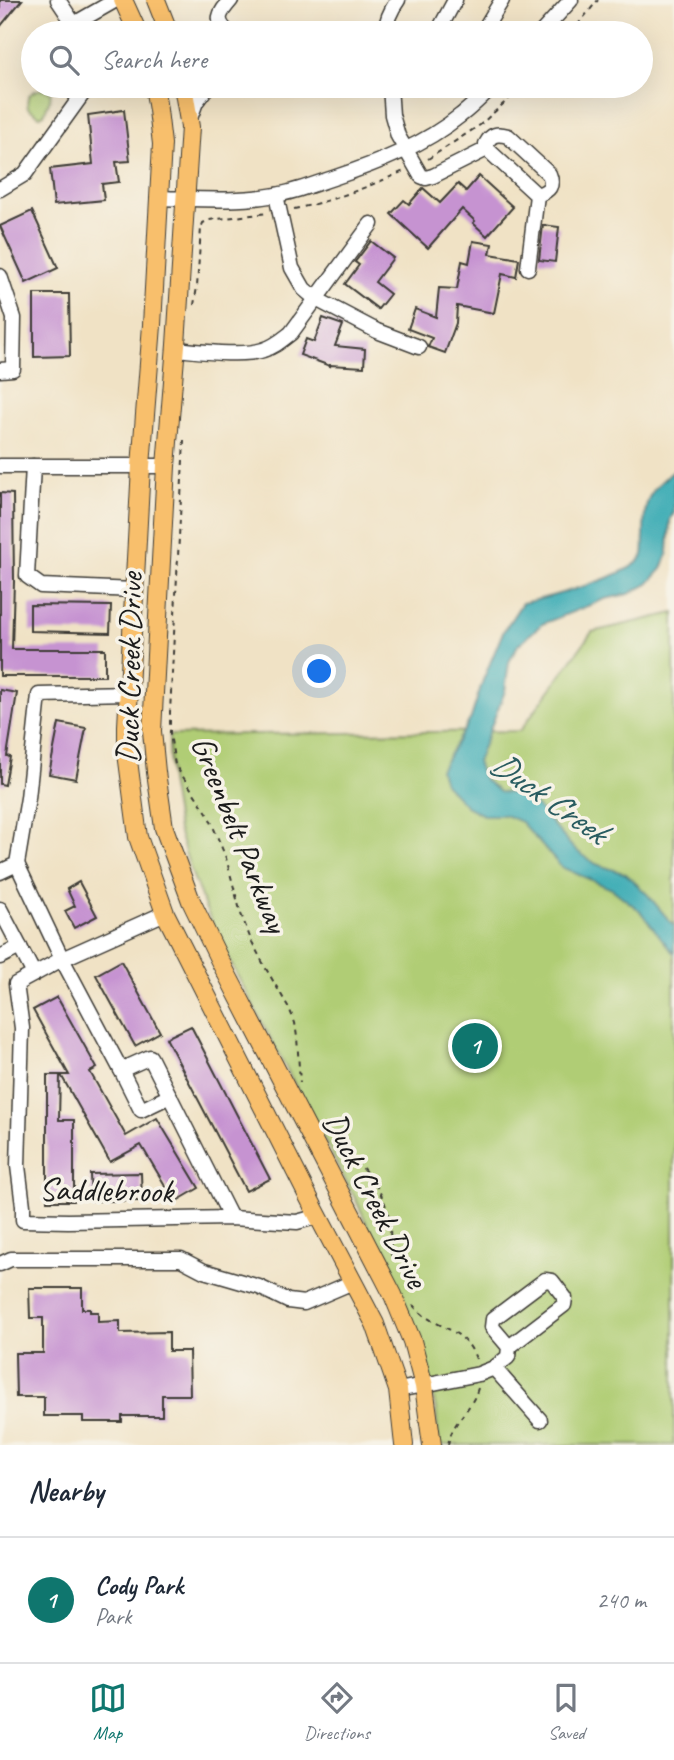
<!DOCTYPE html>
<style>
:root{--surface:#fff;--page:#f2f2f3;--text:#1f2937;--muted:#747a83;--line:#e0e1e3;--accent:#0f766e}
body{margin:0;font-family:Caveat,sans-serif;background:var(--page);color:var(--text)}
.you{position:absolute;left:320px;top:672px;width:24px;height:24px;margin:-18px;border:5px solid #fff;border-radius:50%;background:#1a73e8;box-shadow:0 0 0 10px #1a73e833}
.badge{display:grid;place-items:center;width:46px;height:46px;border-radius:50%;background:var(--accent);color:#fff;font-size:23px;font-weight:700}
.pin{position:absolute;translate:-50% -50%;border:4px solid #fff;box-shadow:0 2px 7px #0006}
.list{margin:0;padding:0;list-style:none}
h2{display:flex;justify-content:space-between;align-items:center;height:91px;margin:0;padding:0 28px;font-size:30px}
h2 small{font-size:23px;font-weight:400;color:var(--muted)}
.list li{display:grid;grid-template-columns:46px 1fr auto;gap:21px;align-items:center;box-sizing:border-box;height:126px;padding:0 28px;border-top:2px solid var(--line)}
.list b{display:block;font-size:26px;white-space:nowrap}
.list p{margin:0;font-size:23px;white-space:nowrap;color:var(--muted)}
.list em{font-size:23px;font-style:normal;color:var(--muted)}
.icon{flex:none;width:38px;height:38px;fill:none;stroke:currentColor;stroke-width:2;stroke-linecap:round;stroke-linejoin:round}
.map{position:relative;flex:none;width:674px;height:1445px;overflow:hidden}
.search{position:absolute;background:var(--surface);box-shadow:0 7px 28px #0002;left:21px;right:21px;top:21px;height:77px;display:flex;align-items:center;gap:18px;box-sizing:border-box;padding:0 24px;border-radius:38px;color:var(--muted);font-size:26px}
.sheet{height:217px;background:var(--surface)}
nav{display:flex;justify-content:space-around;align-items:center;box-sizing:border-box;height:98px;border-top:2px solid var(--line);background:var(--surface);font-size:19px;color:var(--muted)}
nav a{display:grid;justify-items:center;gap:4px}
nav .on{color:var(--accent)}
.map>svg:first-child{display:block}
</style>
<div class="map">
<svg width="674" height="1445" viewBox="0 0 674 1445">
<rect width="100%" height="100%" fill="#f7f3e8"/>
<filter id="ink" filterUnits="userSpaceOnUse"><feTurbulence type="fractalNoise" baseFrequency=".0143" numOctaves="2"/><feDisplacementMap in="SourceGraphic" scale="14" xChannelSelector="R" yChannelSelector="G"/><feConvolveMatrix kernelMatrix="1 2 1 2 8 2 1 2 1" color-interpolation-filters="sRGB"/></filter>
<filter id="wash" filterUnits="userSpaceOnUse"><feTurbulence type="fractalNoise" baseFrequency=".00686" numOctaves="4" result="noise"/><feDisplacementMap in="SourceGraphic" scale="28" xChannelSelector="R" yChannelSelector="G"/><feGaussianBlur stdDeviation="1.57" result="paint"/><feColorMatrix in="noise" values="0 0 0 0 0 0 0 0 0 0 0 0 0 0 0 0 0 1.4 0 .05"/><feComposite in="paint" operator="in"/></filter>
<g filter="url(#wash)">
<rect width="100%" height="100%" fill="#f0e2c5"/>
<g fill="#b0cd74" stroke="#667448" stroke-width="2">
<path d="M 43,89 L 51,92 L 50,99 L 44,114 L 40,116 L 28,108 C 25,96 32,90 43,89 Z"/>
<polygon points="674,613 674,1445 439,1445 436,1410 422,1343 356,1200 227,956 205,907 191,871 178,830 170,781 169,735 520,731 592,632"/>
</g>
<path fill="#39aab4" stroke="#2a6368" stroke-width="2" d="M 674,471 L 674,512 L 670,520 L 668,552 L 662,569 L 648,584 L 629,594 L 605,599 L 542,624 L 518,645 L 509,662 L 505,691 L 477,762 L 483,778 L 499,792 L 521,794 L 534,803 L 574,849 L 596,864 L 626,874 L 648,895 L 674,926 L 674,954 L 639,910 L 612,889 L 561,867 L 521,822 L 505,815 L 483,815 L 466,806 L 444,783 L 440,770 L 471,718 L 483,680 L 503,632 L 522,603 C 543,599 634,575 642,557 C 645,552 643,542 644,536 C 644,503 646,491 674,471 Z"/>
<g id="blocks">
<g fill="#c693d1">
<polygon points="0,0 22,0 0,27"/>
<polygon points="124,110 130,161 116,162 119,182 102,184 104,200 54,205 50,169 93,164 88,115"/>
<polygon points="479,176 513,207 487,236 473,223 475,221 462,209 428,248 391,214 404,200 409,204 423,188 440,203 458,184 466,191"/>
<polygon points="32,211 58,268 26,283 0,226"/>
<polygon points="543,225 559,227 555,262 539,260"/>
<polygon points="371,241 393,258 375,282 390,294 378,309 345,284 359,265 355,262"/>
<polygon points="473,241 492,244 490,254 519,259 516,277 502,274 494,313 457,306 456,323 445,353 428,347 432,338 408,329 415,309 436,317 439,288 457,289 462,261 469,263"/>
<polygon points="34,294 69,294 70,356 34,357"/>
<polygon points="323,318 343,325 335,346 365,349 364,367 330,365 330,366 300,355 306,339 314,342"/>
<polygon points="0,493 13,494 14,581 12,649 105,649 105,676 0,676"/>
<polygon points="30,605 111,606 110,633 30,631"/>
<polygon points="0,690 17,693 7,756 10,757 5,785 0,784"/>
<polygon points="59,723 86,728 76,779 49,774"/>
<polygon points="79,882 97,916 74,928 65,911 75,906 67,889"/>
<polygon points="121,961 160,1032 135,1046 96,975"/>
<polygon points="57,997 97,1068 90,1072 126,1136 157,1118 199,1188 175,1202 141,1145 110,1162 61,1075 69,1075 33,1010"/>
<polygon points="191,1026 270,1179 246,1191 166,1038"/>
<polygon points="47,1075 60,1075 59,1120 74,1120 74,1201 47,1201"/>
<polygon points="141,1173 142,1201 91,1201 90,1174"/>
<polygon points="29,1288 82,1288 82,1309 90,1309 90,1312 98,1312 98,1322 120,1321 120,1333 169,1332 169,1351 189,1351 190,1395 162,1395 162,1416 122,1416 122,1422 83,1422 83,1416 44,1416 44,1397 16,1397 15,1353 43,1353 43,1318 30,1318"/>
</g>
</g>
</g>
<g filter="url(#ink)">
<use href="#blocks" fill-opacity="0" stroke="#3c3a35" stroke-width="2"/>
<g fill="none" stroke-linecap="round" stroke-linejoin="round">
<defs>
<g id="minor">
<polyline points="58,0 74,24"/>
<polyline points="78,33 74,24 116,0"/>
<path d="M 229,33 C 214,20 219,14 231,0"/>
<path d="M 385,33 C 386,20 390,11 398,0"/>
<polyline points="439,33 441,26 455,0"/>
<polyline points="482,33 502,0"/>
<polyline points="541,33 571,0"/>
<polyline points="390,86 392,115 398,136 421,176 426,178 433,176 487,149 537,195 528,268"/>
<polyline points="189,121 196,102 208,86"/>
<path d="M 487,149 L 486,144 C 491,134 497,133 508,136 L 549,174 C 554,186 549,191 537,195"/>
<polyline points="0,189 25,174 84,92 86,86"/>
<polyline points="276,195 292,268 304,289 316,299 377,331 419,347"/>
<path d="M 159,198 C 197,199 238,202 276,195 C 295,192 314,184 333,178 C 378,163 424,145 461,115 C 473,106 483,95 493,86"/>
<polyline points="0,276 14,318 13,369 0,370"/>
<path d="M 176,349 C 199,351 242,357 263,350 C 274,347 282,340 291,333 L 371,224"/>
<polyline points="0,466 166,466"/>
<polyline points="33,466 27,576 41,586 134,590"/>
<polyline points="17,864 62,959 121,1070 150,1057 231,1218"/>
<polyline points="0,872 17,864 28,798 39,695 129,693"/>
<polyline points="0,909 34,974"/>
<polyline points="165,913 62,959 16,984 22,1028 18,1166 23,1206 23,1220 68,1221 231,1218 297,1222 319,1216"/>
<polyline points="0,957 20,947"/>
<polyline points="121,1070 141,1110 170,1096"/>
<polyline points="0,1264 11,1259 181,1259 204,1271 259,1287 288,1301 304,1303 353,1282"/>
<polyline points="494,1368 540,1420"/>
<polyline points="398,1390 479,1374 494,1368 508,1357 509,1347 492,1327 493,1319 545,1280 552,1281 565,1298 564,1305 509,1347"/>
</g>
<g id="major">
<polyline points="123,0 138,33"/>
<polyline points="156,0 169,33"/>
<polyline points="154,86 158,110 162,144 152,325 141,466 127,726 127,753 138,837 165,913 315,1210 375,1324 398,1390 404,1445"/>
<polyline points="183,86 190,127 176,345 166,466 152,731 156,772 164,828 191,901 220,961 393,1295 412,1341 424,1386 432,1445"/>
</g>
</defs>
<use href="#minor" stroke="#3c3a35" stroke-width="17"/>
<use href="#major" stroke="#3c3a35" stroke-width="20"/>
<g stroke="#3c3a35" stroke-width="2" stroke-dasharray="5 5" stroke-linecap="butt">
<polyline points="571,33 598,0"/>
<polyline points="428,159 480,125 523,86"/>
<path d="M 294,209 C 332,201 368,187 404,171"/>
<polyline points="194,305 197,287 201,228 203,223 209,220 268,213"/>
<polyline points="184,440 170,712 170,734 175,765 208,814 226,858 241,914 251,940 265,967 289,1008 295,1023 297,1037 300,1083"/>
<path d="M 326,1134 C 351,1156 377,1176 387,1210 C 392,1225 389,1243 392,1259"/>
<path d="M 413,1305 C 434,1331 465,1324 477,1362"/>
<path d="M 448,1445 C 452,1420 471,1412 478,1388"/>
</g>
<use href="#minor" stroke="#fff" stroke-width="14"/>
<use href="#major" stroke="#f8bf6c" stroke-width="18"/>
</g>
</g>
<g text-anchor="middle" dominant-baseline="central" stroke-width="7" stroke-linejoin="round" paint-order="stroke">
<g font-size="33" fill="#1c1c1c" stroke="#f7f3e8">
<text transform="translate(129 668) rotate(-89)">Duck Creek Drive</text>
<text transform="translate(240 834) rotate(68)">Greenbelt Parkway</text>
<text transform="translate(106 1190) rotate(1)">Saddlebrook</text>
<text transform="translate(376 1200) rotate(63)">Duck Creek Drive</text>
</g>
<g font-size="35" font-style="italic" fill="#295c60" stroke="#f7f3e8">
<text transform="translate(549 797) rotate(35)">Duck Creek</text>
</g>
</g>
</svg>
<div class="you"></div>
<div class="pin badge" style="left:475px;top:1046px">1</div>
<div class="search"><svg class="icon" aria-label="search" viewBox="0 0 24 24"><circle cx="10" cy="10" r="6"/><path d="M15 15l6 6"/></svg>Search here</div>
</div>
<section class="sheet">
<h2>Nearby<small></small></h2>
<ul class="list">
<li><span class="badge">1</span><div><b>Cody Park</b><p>Park</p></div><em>240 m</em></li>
</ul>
</section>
<nav>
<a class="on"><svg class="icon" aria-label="map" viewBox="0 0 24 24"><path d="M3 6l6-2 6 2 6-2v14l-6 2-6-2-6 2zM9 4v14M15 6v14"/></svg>Map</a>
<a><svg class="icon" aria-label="directions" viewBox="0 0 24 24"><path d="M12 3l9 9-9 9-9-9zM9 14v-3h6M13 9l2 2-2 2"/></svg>Directions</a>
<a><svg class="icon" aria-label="saved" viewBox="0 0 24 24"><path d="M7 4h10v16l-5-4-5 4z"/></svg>Saved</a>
</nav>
